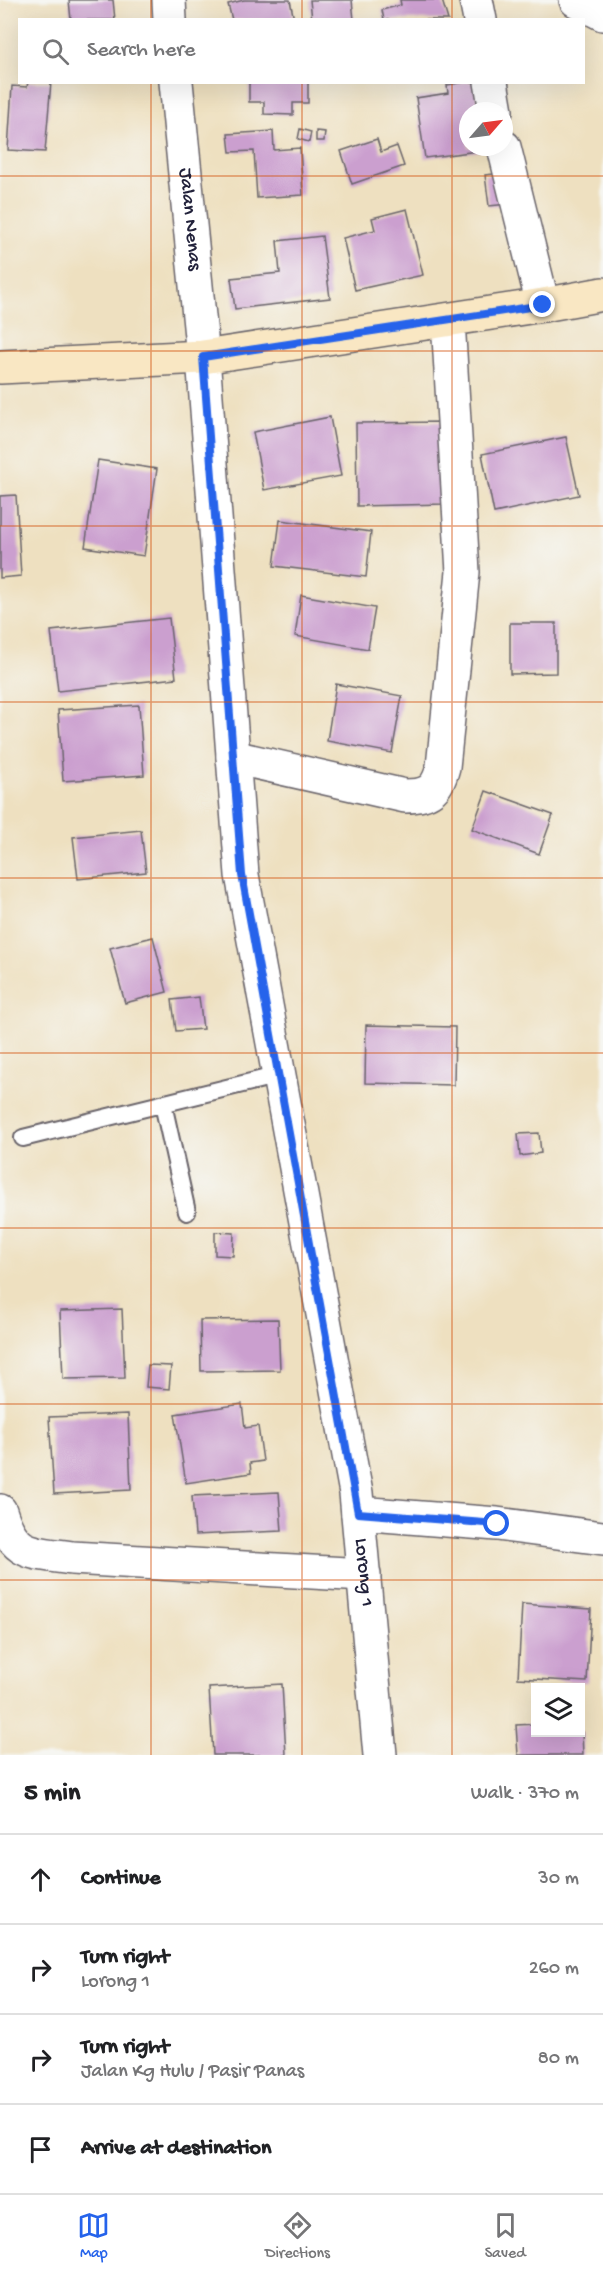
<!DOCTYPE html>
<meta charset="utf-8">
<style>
:root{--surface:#fff;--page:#f6f6f6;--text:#202124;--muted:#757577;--line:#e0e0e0;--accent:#2563eb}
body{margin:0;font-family:"Gochi Hand",sans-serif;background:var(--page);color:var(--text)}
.controls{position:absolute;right:18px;bottom:18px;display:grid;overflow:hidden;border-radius:0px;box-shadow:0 6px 24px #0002}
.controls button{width:54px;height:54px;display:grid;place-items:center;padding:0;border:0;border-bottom:2px solid var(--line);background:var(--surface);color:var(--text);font:30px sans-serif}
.compass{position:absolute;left:459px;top:102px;width:54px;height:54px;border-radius:50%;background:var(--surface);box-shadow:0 6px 24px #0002;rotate:62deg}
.stop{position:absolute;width:18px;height:18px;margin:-14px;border:4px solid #2563eb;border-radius:50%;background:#fff}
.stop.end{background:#2563eb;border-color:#fff;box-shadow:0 2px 6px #0008}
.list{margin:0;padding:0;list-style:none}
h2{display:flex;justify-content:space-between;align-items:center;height:78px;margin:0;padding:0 24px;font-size:26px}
h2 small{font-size:20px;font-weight:400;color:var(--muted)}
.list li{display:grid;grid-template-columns:39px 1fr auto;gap:18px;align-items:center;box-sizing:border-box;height:90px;padding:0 24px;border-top:2px solid var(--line)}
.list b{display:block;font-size:22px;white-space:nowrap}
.list p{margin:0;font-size:20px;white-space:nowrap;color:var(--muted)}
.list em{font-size:20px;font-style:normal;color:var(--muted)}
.icon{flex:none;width:33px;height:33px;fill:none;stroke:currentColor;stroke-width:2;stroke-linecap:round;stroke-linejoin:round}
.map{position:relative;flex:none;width:603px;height:1755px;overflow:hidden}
.search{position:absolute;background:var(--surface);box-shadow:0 6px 24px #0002;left:18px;right:18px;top:18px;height:66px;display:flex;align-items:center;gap:15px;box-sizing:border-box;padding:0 21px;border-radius:0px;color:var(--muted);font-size:22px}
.sheet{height:438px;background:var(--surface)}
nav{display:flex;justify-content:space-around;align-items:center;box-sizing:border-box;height:84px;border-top:2px solid var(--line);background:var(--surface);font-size:16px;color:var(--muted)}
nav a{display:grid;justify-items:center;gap:3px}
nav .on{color:var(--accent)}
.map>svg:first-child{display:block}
</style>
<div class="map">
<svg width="603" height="1755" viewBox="0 0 603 1755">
<rect width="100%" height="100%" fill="#f6f6f2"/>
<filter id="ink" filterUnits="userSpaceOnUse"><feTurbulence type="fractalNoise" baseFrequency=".0167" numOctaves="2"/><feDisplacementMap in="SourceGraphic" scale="12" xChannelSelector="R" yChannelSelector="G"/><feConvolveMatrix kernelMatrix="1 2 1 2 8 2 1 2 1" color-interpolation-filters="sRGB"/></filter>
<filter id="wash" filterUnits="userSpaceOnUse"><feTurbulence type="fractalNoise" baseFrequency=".008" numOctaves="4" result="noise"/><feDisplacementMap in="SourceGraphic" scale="24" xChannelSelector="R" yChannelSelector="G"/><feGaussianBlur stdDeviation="1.35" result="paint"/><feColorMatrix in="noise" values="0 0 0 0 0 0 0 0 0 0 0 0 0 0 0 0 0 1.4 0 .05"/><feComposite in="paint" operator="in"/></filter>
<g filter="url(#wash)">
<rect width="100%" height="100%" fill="#eee0c0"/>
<g id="blocks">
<g fill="#cb9fcf">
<polygon points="69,0 113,0 115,20 71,20"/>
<polygon points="244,0 290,0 294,20 232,20 228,4"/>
<polygon points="310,0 352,0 354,20 312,20"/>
<polygon points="400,0 442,0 448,20 384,20 382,10 401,5"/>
<polygon points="28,82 51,82 45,152 8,150 12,86 27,87"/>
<polygon points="249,82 308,82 308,103 293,103 293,115 264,114 264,102 249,102"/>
<polygon points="465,82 475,82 479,111 468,111 468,147 485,147 485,150 425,158 416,98 448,93 447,85"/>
<polygon points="300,129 311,132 309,142 298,139"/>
<polygon points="273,131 274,150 300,148 303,195 257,198 254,151 230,152 228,134"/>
<polygon points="316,131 325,132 324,141 316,141"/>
<polygon points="377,139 381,152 397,146 404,166 352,184 341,151"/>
<polygon points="503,173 508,204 489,206 485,175"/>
<polygon points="407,209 423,275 355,290 343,238 375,230 372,218"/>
<polygon points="322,236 330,298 235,309 231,278 280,273 277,241"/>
<polygon points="330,417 341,476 264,490 253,432"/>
<polygon points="444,422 445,504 357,506 356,423"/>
<polygon points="566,437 579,495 494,513 482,454"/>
<polygon points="98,460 157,469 144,556 85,547"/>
<polygon points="16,495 21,576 0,578 0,496"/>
<polygon points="280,520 371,532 366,577 274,566"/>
<polygon points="301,595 375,608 368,649 295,636"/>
<polygon points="169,618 176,678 58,691 51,631"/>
<polygon points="510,623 556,623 556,673 510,674"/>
<polygon points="336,684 402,696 392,753 327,741"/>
<polygon points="139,705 144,775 63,781 58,710"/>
<polygon points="486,791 553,815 539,854 472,829"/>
<polygon points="141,830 146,872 78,879 73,837"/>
<polygon points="153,937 167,992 125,1003 110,948"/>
<polygon points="199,997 203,1029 176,1031 172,1000"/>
<polygon points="366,1025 455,1027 454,1085 365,1083"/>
<polygon points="539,1133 541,1153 520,1156 518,1134"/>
<polygon points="215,1232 234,1233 233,1256 215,1255"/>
<polygon points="122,1309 125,1378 63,1379 60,1311"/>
<polygon points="278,1319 280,1370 201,1371 200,1320"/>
<polygon points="148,1365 171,1366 169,1389 146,1387"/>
<polygon points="242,1404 245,1428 258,1426 263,1461 250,1463 251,1473 186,1483 175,1414"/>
<polygon points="128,1414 131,1490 54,1494 49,1417"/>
<polygon points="279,1492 282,1531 195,1535 192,1496"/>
<polygon points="522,1604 591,1609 587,1682 518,1678"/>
<polygon points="282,1684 286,1755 213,1755 209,1688"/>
<polygon points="536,1724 536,1732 582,1732 583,1755 518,1755 516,1725"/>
</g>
</g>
</g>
<g filter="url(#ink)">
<use href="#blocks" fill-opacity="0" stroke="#69646a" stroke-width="1.5"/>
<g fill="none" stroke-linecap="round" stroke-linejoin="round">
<defs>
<g id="lane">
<polyline points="163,1104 187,1212"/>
<polyline points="23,1138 279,1075"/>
</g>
<g id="street">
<polyline points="169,0 170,20"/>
<polyline points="476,0 480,20"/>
<polyline points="576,0 603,14"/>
<path id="s1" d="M 176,82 L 203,357 L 242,875 L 356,1493 L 380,1755"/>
<polyline points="491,82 496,111"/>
<polyline points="504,147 543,305"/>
<path d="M 233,757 L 405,796 C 429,796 437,790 443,767 L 463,572 L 448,320"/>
<path d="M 0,1511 C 14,1556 30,1552 72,1558 L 364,1575"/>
<polyline points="358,1513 497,1524 603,1538"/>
</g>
<polyline id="secondary" points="0,367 203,357 543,305 603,294"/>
</defs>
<use href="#lane" stroke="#69646a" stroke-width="20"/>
<use href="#street" stroke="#69646a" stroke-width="36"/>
<use href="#secondary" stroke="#69646a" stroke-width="36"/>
<use href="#lane" stroke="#fff" stroke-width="16"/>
<use href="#street" stroke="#fff" stroke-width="33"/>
<use href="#secondary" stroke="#f9e7c3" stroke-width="33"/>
</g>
</g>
<g fill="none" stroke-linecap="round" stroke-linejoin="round" filter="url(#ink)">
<polyline stroke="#2563eb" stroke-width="8" points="497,1524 358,1513 242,875 203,357 543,305"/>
</g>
<path fill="none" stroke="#d45411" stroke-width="1.5" stroke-opacity="0.55" d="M 151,0 L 151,20M 302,0 L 302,20M 452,0 L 452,20M 151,82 L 151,1755M 302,82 L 302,1755M 452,82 L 452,1755M 0,176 L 603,176M 0,351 L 603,351M 0,526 L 603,526M 0,702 L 603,702M 0,878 L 603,878M 0,1053 L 603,1053M 0,1228 L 603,1228M 0,1404 L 603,1404M 0,1580 L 603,1580"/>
<g text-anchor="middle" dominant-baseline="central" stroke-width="4.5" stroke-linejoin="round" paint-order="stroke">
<g font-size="20" fill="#22223b" stroke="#f6f6f2">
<text stroke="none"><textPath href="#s1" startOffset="138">Jalan Nenas</textPath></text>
<text stroke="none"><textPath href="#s1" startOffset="1504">Lorong 1</textPath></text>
</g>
</g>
</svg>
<div class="controls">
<button><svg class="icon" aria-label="layers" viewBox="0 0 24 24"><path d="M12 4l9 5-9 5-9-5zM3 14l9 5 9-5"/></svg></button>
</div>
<svg class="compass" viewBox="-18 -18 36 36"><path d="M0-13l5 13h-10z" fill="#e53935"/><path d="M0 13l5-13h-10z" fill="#757577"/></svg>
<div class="stop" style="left:497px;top:1524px"></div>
<div class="stop end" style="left:543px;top:305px"></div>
<div class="search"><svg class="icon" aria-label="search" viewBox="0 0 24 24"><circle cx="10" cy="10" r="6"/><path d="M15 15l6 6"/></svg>Search here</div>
</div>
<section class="sheet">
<h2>5 min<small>Walk · 370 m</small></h2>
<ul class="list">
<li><svg class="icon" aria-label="ahead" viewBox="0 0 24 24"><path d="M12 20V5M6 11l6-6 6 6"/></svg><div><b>Continue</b></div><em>30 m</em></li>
<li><svg class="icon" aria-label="right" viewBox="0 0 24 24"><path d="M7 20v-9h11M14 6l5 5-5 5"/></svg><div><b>Turn right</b><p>Lorong 1</p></div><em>260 m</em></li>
<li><svg class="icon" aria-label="right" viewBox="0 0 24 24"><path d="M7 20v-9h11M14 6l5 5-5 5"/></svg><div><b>Turn right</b><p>Jalan Kg Hulu / Pasir Panas</p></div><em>80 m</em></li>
<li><svg class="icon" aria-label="arrive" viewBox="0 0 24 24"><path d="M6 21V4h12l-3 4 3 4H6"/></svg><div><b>Arrive at destination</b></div></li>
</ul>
</section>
<nav>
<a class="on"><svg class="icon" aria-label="map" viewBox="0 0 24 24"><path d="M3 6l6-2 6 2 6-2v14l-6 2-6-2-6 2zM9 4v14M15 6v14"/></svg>Map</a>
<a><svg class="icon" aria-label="directions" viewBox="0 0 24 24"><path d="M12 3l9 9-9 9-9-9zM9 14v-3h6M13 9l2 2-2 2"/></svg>Directions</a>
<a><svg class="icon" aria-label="saved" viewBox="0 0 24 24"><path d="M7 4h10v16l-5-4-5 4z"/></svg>Saved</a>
</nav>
